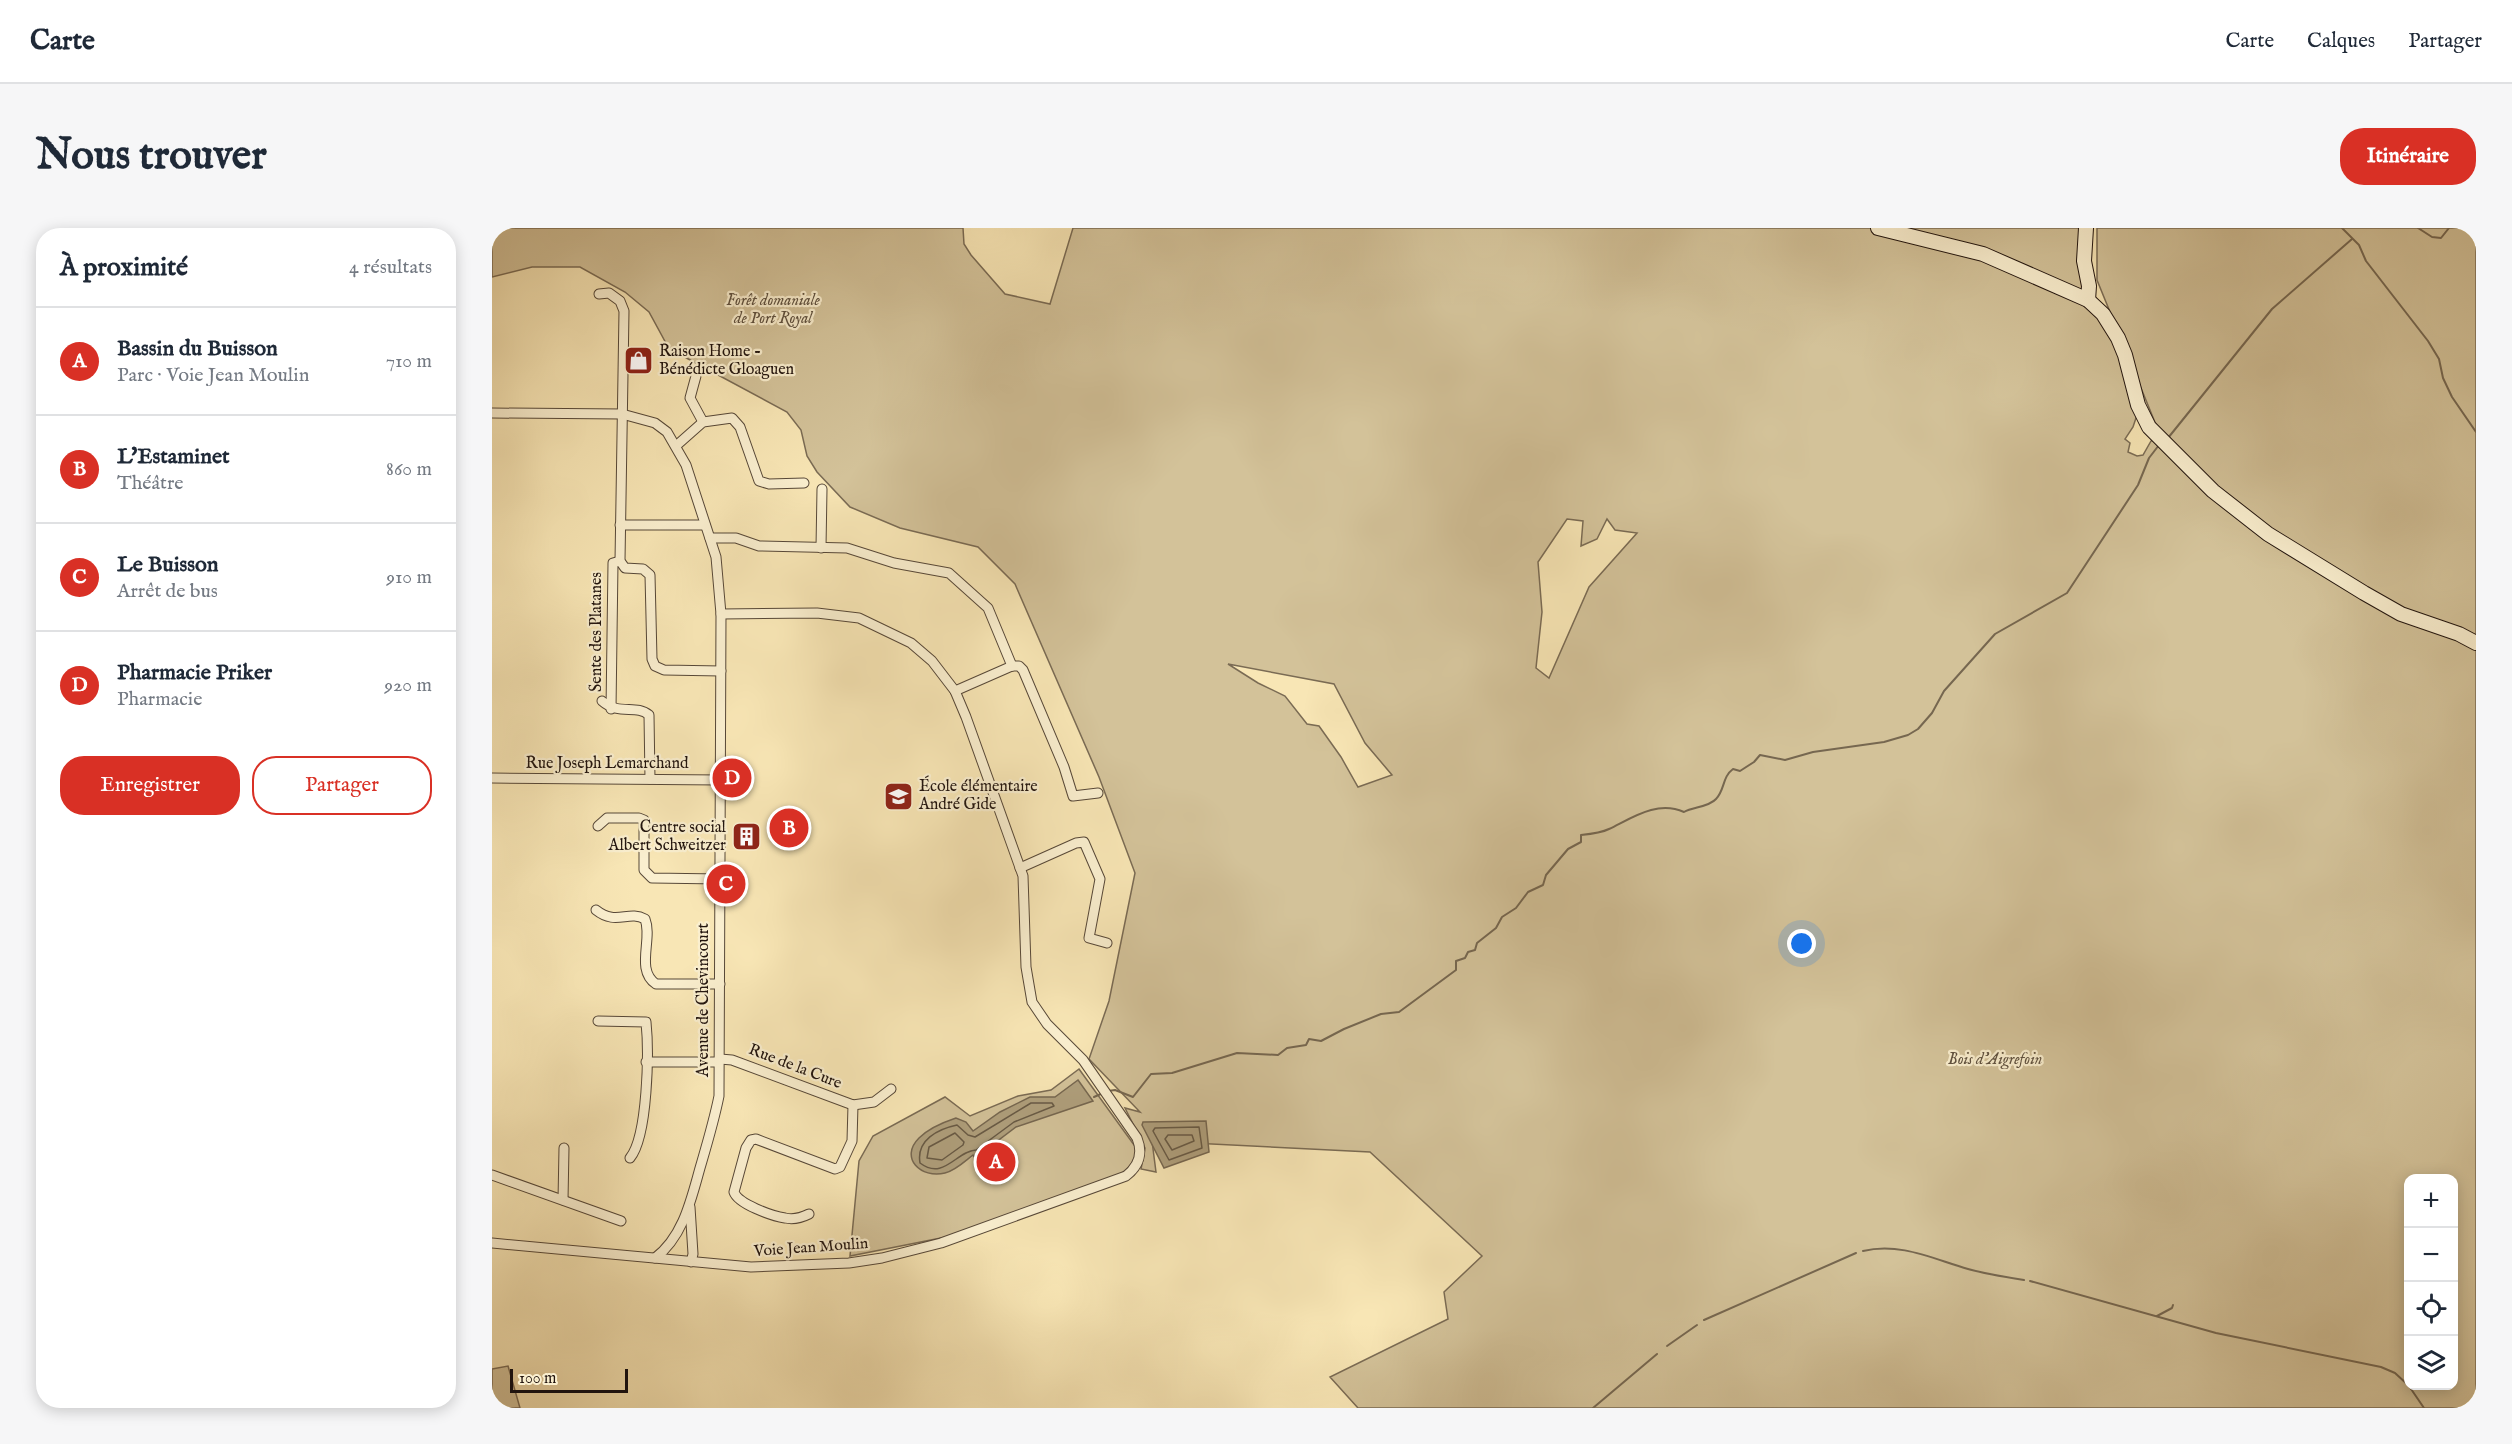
<!DOCTYPE html>
<html lang="fr">
<meta charset="utf-8">
<style>
:root{--surface:#fff;--page:#f6f6f7;--text:#1f2937;--muted:#747a83;--line:#e0e1e3;--accent:#d93025}
body{margin:0;font-family:"IM FELL English",serif;background:var(--page);color:var(--text)}
.controls{position:absolute;right:18px;bottom:18px;display:grid;overflow:hidden;border-radius:12px;box-shadow:0 3px 15px #0003}
.controls button{width:54px;height:54px;display:grid;place-items:center;padding:0;border:0;border-bottom:2px solid var(--line);background:var(--surface);color:var(--text);font:30px sans-serif}
.scale{position:absolute;left:18px;bottom:15px;width:118px;box-sizing:border-box;padding-left:6px;border:3px solid #21140e;border-top:0;font-size:16px;line-height:21px;white-space:nowrap;color:#21140e;-webkit-text-stroke:4px #faefcf;paint-order:stroke}
.you{position:absolute;left:1310px;top:716px;width:21px;height:21px;margin:-15px;border:4px solid #fff;border-radius:50%;background:#1a73e8;box-shadow:0 0 0 9px #1a73e833}
.badge{display:grid;place-items:center;width:39px;height:39px;border-radius:50%;background:var(--accent);color:#fff;font-size:20px;font-weight:700}
.pin{position:absolute;translate:-50% -50%;border:3px solid #fff;box-shadow:0 2px 6px #0006}
.list{margin:0;padding:0;list-style:none}
h2{display:flex;justify-content:space-between;align-items:center;height:78px;margin:0;padding:0 24px;font-size:26px}
h2 small{font-size:20px;font-weight:400;color:var(--muted)}
.list li{display:grid;grid-template-columns:39px 1fr auto;gap:18px;align-items:center;box-sizing:border-box;height:108px;padding:0 24px;border-top:2px solid var(--line)}
.list b{display:block;font-size:22px;white-space:nowrap}
.list p{margin:0;font-size:20px;white-space:nowrap;color:var(--muted)}
.list em{font-size:20px;font-style:normal;color:var(--muted)}
.actions{display:flex;gap:12px;padding:18px 24px}
.actions a{flex:1;padding:14px 0;border:2px solid var(--accent);border-radius:24px;text-align:center;font-size:21px;color:var(--accent)}
.actions .main{background:var(--accent);color:#fff}
.icon{flex:none;width:33px;height:33px;fill:none;stroke:currentColor;stroke-width:2;stroke-linecap:round;stroke-linejoin:round}
.map{position:relative;flex:none;width:1984px;height:1180px;overflow:hidden;border-radius:24px}
header{display:flex;align-items:center;gap:36px;box-sizing:border-box;height:84px;padding:0 30px;background:var(--surface);border-bottom:2px solid var(--line)}
header strong{font-size:28px}
nav{display:flex;gap:33px;margin-inline-start:auto;font-size:21px}
.intro{display:flex;align-items:center;justify-content:space-between;box-sizing:border-box;height:144px;padding:0 36px}
h1{margin:0;font-size:42px}
.button{padding:15px 27px;border-radius:24px;background:var(--accent);color:#fff;font-size:21px;font-weight:700}
main{display:flex;gap:36px;padding:0 36px}
aside{flex:1;background:var(--surface);border-radius:24px;box-shadow:0 3px 15px #0003}
.map>svg:first-child{display:block}
</style>
<header>
<strong>Carte</strong>
<nav><a>Carte</a><a>Calques</a><a>Partager</a></nav>
</header>
<div class="intro"><h1>Nous trouver</h1><a class="button">Itinéraire</a></div>
<main>
<aside>
<h2>À proximité<small>4 résultats</small></h2>
<ul class="list">
<li><span class="badge">A</span><div><b>Bassin du Buisson</b><p>Parc · Voie Jean Moulin</p></div><em>710 m</em></li>
<li><span class="badge">B</span><div><b>L'Estaminet</b><p>Théâtre</p></div><em>860 m</em></li>
<li><span class="badge">C</span><div><b>Le Buisson</b><p>Arrêt de bus</p></div><em>910 m</em></li>
<li><span class="badge">D</span><div><b>Pharmacie Priker</b><p>Pharmacie</p></div><em>920 m</em></li>
</ul>
<div class="actions"><a class="main">Enregistrer</a><a>Partager</a></div>
</aside>
<div class="map">
<svg width="1984" height="1180" viewBox="0 0 1984 1180">
<rect width="100%" height="100%" fill="#f8e6b5"/>
<filter id="stains"><feTurbulence type="fractalNoise" baseFrequency=".00333" numOctaves="4"/><feColorMatrix values="0 0 0 0 .2 0 0 0 0 .09 0 0 0 0 .02 0 0 0 .5 -.17"/></filter>
<radialGradient id="worn" r=".72"><stop offset=".6" stop-color="#630" stop-opacity="0"/><stop offset="1" stop-color="#630" stop-opacity=".3"/></radialGradient>
<g fill="#d3c299" stroke="#7a6b54" stroke-width="1.5" fill-rule="evenodd">
<path d="M 0,0 L 471,0 L 472,16 L 479,27 L 513,66 L 558,76 L 581,0 L 1589,0 L 1588,41 L 1625,116 L 1646,184 L 1641,199 L 1633,211 L 1638,215 L 1636,224 L 1645,228 L 1651,227 L 1659,213 L 1669,209 L 1605,52 L 1605,0 L 1984,0 L 1984,1180 L 866,1180 L 838,1149 L 956,1091 L 952,1064 L 990,1028 L 878,924 L 660,913 L 664,944 L 649,941 L 653,920 L 633,880 L 648,884 L 597,831 L 617,773 L 643,645 L 607,549 L 523,356 L 486,319 L 408,300 L 358,279 L 325,244 L 315,228 L 309,202 L 295,184 L 187,126 L 175,117 L 157,84 L 133,64 L 88,39 L 40,39 L 0,49 ZM 1075,291 L 1091,293 L 1089,318 L 1105,311 L 1115,291 L 1123,302 L 1145,305 L 1097,359 L 1057,450 L 1044,440 L 1050,384 L 1046,334 ZM 736,436 L 842,456 L 873,515 L 900,547 L 866,559 L 849,529 L 827,498 L 815,496 L 793,468 L 766,455 ZM 1916,950 L 1962,950 L 1962,1158 L 1916,1158 Z"/>
<path d="M 587,841 L 645,921 C 642,934 638,940 627,947 L 459,1008 L 358,1028 L 367,933 L 381,908 L 453,869 L 478,888 L 526,868 L 559,862 Z"/>
<polygon points="16,1138 28,1180 0,1180 0,1141"/>
</g>
<g fill="#af9f7c" stroke="#766750" stroke-width="1.5">
<path d="M 586,852 L 601,873 L 524,899 L 483,930 L 481,927 C 472,934 463,943 453,945 C 429,951 407,930 427,910 C 436,901 452,894 464,890 L 474,894 L 481,903 L 508,884 L 538,869 L 563,869 Z"/>
<polygon points="714,893 717,924 672,940 650,897 651,894"/>
</g>
<g fill="none" stroke-linecap="round" stroke-linejoin="round">
<g stroke="#685a45" stroke-width="1.5">
<path d="M 539,875 L 560,875 L 562,878 L 522,894 L 484,922 C 464,923 452,953 428,935 C 424,912 446,901 465,897 L 476,907 L 483,909 Z"/>
<polygon points="707,899 710,920 677,932 661,903 663,900"/>
<polygon points="463,905 472,914 471,917 450,932 435,930 437,919"/>
<polygon points="676,907 700,907 702,913 680,922 673,911"/>
</g>
<g stroke="#766750" stroke-width="2">
<polyline points="1850,0 1867,17 1874,33 1936,113 1947,131 1951,150 1960,169 1984,204"/>
<polyline points="1926,0 1940,9 1949,10 1957,0"/>
<polyline points="1979,0 1984,7"/>
<polyline points="1676,210 1780,81 1860,11"/>
<path d="M 616,863 L 623,862 L 641,869 L 659,846 L 680,845 L 745,825 L 786,827 L 795,820 L 814,817 L 817,811 L 829,813 L 852,801 L 889,786 L 907,784 L 964,742 L 964,733 L 973,730 L 976,724 L 983,722 L 985,715 L 1004,700 L 1010,689 L 1024,680 L 1036,664 L 1051,657 L 1054,647 L 1076,621 L 1089,614 L 1089,607 C 1099,606 1109,605 1117,601 C 1140,590 1165,572 1192,584 C 1201,579 1217,579 1224,571 C 1233,562 1230,549 1241,541 L 1248,543 L 1262,534 L 1268,527 L 1293,532 L 1321,524 L 1392,514 L 1416,507 L 1426,501 L 1440,485 L 1452,463 L 1503,406 L 1575,365 L 1646,257 L 1657,230 L 1667,217"/>
<polyline points="602,869 611,865"/>
<path d="M 1371,1023 C 1408,1014 1441,1031 1476,1041 C 1494,1046 1513,1049 1532,1052"/>
<polyline points="1538,1053 1724,1105 1889,1139 1903,1145 1916,1157"/>
<polyline points="1665,1088 1680,1080 1681,1077"/>
<polyline points="1212,1092 1364,1025"/>
<polyline points="1175,1118 1205,1097"/>
<polyline points="1917,1158 1932,1180"/>
<polyline points="1101,1180 1165,1126"/>
</g>
<defs>
<g id="street">
<polyline points="107,66 117,65 128,73 132,83 128,333 133,340 151,341 158,347 160,431 163,438 172,442 229,443"/>
<polyline points="204,148 198,170 211,194"/>
<path d="M 0,185 L 130,186 L 163,195 L 175,204 L 194,237 L 224,329 L 229,386 L 227,868 C 222,893 215,916 208,940 C 199,972 191,1009 163,1030"/>
<polyline points="185,217 211,194 240,190 248,199 267,253 277,256 312,255"/>
<polyline points="128,297 213,297"/>
<polyline points="218,310 244,310 267,318 355,320 402,335 457,345 496,380 520,438"/>
<polyline points="329,320 330,261"/>
<polyline points="520,438 527,438 531,442 572,539 581,568 606,565"/>
<polyline points="463,463 520,438"/>
<path d="M 110,473 C 127,488 144,476 157,487 L 158,551"/>
<polyline points="119,481 121,335 128,333"/>
<polyline points="0,550 229,552"/>
<polyline points="106,598 115,590 147,590 152,592 152,642 160,650 228,651"/>
<polyline points="528,640 584,615 592,614 608,651 597,710 615,715"/>
<path d="M 104,682 C 124,698 136,682 153,691 C 161,711 143,742 164,756 L 228,756"/>
<path d="M 106,793 L 154,794 C 157,823 156,908 138,930"/>
<polyline points="228,831 240,832 361,877 382,874 399,861"/>
<polyline points="154,834 227,834"/>
<polyline points="0,947 129,993"/>
<polyline points="71,972 72,920"/>
<polyline points="198,979 201,1026 199,1034"/>
<path d="M 317,986 C 309,990 302,992 293,990 C 280,988 246,976 242,964 L 254,920 L 259,912 L 264,911 L 343,941 L 348,939 L 360,913 L 361,877"/>
<path d="M 0,1015 L 259,1039 L 357,1035 L 390,1030 L 449,1015 L 634,948 C 647,938 651,925 645,910 L 591,832 L 555,796 L 540,774 L 534,739 L 531,648 L 474,489 L 463,463 L 440,433 L 419,415 L 367,390 L 325,385 L 229,386"/>
</g>
<g id="secondary">
<polyline points="1386,0 1491,26 1596,72 1611,86 1626,110 1633,127 1646,177 1657,199 1721,263 1776,306 1872,365 1909,386 1967,406 1984,415"/>
<polyline points="1594,0 1592,33 1597,58 1596,72"/>
</g>
</defs>
<use href="#street" stroke="#574838" stroke-width="11"/>
<use href="#secondary" stroke="#21140e" stroke-width="16"/>
<use href="#street" stroke="#faefcf" stroke-width="9"/>
<use href="#secondary" stroke="#faefcf" stroke-width="14"/>
</g>
<defs>
<symbol id="shop-square" viewBox="-11 -11 22 22"><rect x="-9" y="-9" width="18" height="18" rx="4" fill="#8f2418" stroke="#faefcf"/><path d="M-5-2.5h2.3a2.7 3.5 0 0 1 5.4 0H5L5.5 6h-11ZM-1.5-2.5h3a1.5 2.3 0 0 0-3 0Z" fill="#fff"/></symbol>
<symbol id="school-square" viewBox="-11 -11 22 22"><rect x="-9" y="-9" width="18" height="18" rx="4" fill="#8f2418" stroke="#faefcf"/><path d="M0-5L7-2L0 1L-7-2ZM-4 1L0 2.5L4 1V4Q0 6-4 4Z" fill="#fff"/></symbol>
<symbol id="building-square" viewBox="-11 -11 22 22"><rect x="-9" y="-9" width="18" height="18" rx="4" fill="#8f2418" stroke="#faefcf"/><path d="M-4-6H4V6H1V3H-1V6H-4ZM-2.5-4.3h1.7v1.8h-1.7ZM.8-4.3h1.7v1.8H.8ZM-2.5-1h1.7V.8h-1.7ZM.8-1h1.7V.8H.8Z" fill="#fff"/></symbol>
</defs>
<g fill-rule="evenodd">
<use href="#shop-square" x="130" y="116" width="33" height="33"/>
<use href="#school-square" x="390" y="552" width="33" height="33"/>
<use href="#building-square" x="238" y="592" width="33" height="33"/>
</g>
<g text-anchor="middle" dominant-baseline="central" stroke-width="4.5" stroke-linejoin="round" paint-order="stroke">
<g font-size="16" font-style="italic" fill="#5f513f" stroke="#faefcf">
<text x="281" y="73">Forêt domaniale<tspan x="281" dy="18">de Port Royal</tspan></text>
<text x="1503" y="832">Bois d'Aigrefoin</text>
</g>
<g font-size="16" fill="#21140e" stroke="#faefcf" text-anchor="start">
<text x="167" y="124">Raison Home -<tspan x="167" dy="18">Bénédicte Gloaguen</tspan></text>
<text x="427" y="559">École élémentaire<tspan x="427" dy="18">André Gide</tspan></text>
<text x="234" y="600" text-anchor="end">Centre social<tspan x="234" dy="18">Albert Schweitzer</tspan></text>
</g>
<g font-size="16" fill="#21140e" stroke="#faefcf">
<text transform="translate(105 404) rotate(-90)">Sente des Platanes</text>
<text x="115" y="536">Rue Joseph Lemarchand</text>
<text transform="translate(212 772) rotate(-90)">Avenue de Chevincourt</text>
<text transform="translate(303 839) rotate(21)">Rue de la Cure</text>
<text transform="translate(319 1020) rotate(-4)">Voie Jean Moulin</text>
</g>
</g>
<rect width="100%" height="100%" filter="url(#stains)"/>
<rect width="100%" height="100%" fill="url(#worn)"/>
</svg>
<div class="controls">
<button>+</button>
<button>−</button>
<button><svg class="icon" aria-label="locate" viewBox="0 0 24 24"><circle cx="12" cy="12" r="6"/><path d="M12 2v4M12 18v4M2 12h4M18 12h4"/></svg></button>
<button><svg class="icon" aria-label="layers" viewBox="0 0 24 24"><path d="M12 4l9 5-9 5-9-5zM3 14l9 5 9-5"/></svg></button>
</div>
<div class="scale">100 m</div>
<div class="you"></div>
<div class="pin badge" style="left:504px;top:934px">A</div>
<div class="pin badge" style="left:297px;top:600px">B</div>
<div class="pin badge" style="left:234px;top:656px">C</div>
<div class="pin badge" style="left:240px;top:550px">D</div>
</div>
</main>
